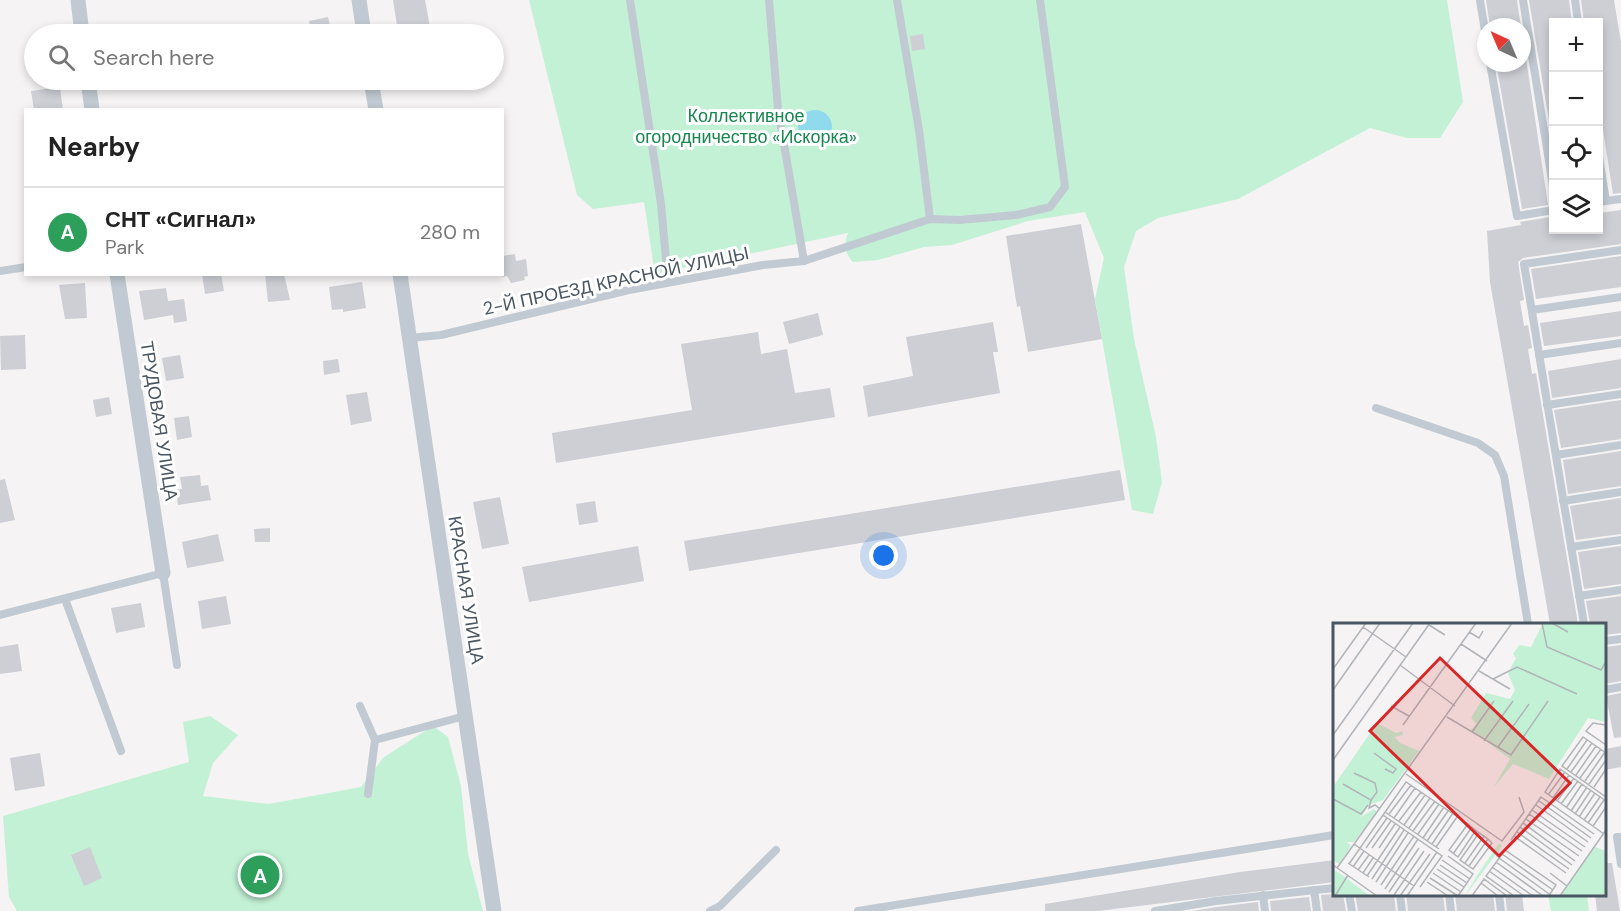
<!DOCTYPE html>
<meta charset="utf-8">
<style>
:root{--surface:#fff;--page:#f6f6f6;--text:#222;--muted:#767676;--line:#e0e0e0;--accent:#0b8043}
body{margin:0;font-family:"DM Sans",sans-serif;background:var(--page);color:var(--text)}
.controls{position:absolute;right:18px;top:18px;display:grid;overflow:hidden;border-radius:0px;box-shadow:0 3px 9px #0003}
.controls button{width:54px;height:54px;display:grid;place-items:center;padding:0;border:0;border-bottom:2px solid var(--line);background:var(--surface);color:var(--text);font:30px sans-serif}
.compass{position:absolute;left:1477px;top:18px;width:54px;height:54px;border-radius:50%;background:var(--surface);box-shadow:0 3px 9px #0003;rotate:316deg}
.you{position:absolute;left:884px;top:556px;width:21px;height:21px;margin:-15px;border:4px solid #fff;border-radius:50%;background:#1a73e8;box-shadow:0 0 0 9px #1a73e833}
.badge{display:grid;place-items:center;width:39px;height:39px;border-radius:50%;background:var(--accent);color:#fff;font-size:20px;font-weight:700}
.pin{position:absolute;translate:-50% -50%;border:3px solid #fff;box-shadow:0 2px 6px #0006}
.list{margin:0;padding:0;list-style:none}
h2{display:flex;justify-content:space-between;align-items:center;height:78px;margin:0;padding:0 24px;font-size:26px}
h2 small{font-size:20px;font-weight:400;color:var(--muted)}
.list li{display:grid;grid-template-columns:39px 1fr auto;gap:18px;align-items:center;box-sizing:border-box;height:90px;padding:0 24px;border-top:2px solid var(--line)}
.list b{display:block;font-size:22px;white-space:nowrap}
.list p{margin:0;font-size:20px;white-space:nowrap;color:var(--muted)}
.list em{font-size:20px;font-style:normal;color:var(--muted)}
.icon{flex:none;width:33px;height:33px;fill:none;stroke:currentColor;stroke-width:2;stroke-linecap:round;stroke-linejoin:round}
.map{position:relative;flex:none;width:1621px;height:911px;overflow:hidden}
.search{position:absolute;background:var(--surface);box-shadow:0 3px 9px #0003;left:24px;top:24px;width:480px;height:66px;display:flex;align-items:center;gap:15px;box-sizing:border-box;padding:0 21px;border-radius:33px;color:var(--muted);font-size:22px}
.panel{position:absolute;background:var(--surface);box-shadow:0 3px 9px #0003;left:24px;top:108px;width:480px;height:168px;border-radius:0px}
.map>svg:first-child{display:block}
</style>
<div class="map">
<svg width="1621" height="911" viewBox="0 0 1621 911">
<rect width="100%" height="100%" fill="#f5f3f3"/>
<g fill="#c3f1d5">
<path d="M 529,0 L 1447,0 L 1463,102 L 1440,138 L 1407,138 L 1370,128 L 1238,199 L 1158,218 L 1136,231 L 1124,267 L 1134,339 L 1156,437 L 1162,482 L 1153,514 L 1132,510 L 1095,299 L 1104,258 L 1085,212 L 1028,221 L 952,245 L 924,247 L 878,260 L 853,262 C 844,252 844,244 848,233 L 655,274 L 644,202 L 593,209 L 577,195 Z"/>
<polygon points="210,716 238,735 213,763 203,796 269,804 361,787 384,757 433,726 448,737 461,786 468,854 483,911 17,911 9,897 3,816 189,762 183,722"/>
<polygon points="1548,895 1587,895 1589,911 1551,911"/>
</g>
<circle fill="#90daee" cx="815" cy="127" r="17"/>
<g fill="#cdcfd5">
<polygon points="393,0 425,0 430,27 398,32"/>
<polygon points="1486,0 1517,0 1521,27 1490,27"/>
<polygon points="1529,0 1569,0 1572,22 1554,22 1554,151"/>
<polygon points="1581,0 1614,0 1621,42 1621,193 1613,194 1599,104 1599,22 1584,22"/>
<polygon points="328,17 332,34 311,34 309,21"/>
<polygon points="1522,31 1548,205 1522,209 1496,63 1522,63"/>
<polygon points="923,34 925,49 912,51 910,36"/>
<polygon points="60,87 63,110 34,110 31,91"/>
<polygon points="1621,210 1621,244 1523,258 1518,262 1524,300 1520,301 1524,326 1528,325 1532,348 1528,349 1532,374 1536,373 1578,624 1550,624 1490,282 1487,231 1521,225 1520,222 1550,217 1551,221 1554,220 1554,230 1599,230 1599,213"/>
<polygon points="1081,224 1102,339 1028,352 1020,306 1017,307 1006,236"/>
<polygon points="515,254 516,261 526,259 528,276 524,277 525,280 511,283 507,276 502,277 502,256"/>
<polygon points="1621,256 1621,287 1536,299 1531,269"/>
<polygon points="202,274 221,274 224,291 205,294"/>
<polygon points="265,274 284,274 290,300 268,302"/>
<polygon points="362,282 366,308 343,312 343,309 332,310 329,287"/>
<polygon points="85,283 87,318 65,319 59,285"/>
<polygon points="166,288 168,301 184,299 187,321 174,323 173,315 144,320 139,291"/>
<polygon points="1621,311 1621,336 1544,346 1540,323"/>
<polygon points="818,313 823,335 789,344 783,322"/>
<polygon points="993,322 998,352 993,352 1000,393 868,417 863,386 913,376 906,337"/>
<polygon points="758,332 761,354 787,349 795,393 830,388 835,417 556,463 552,433 692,410 681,344"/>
<polygon points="25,335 26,369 1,370 0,336"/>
<polygon points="180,355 184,378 166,381 162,358"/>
<polygon points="338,359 340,372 324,375 323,361"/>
<polygon points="1621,359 1621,388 1552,398 1548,371"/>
<polygon points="367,392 372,421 351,425 346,395"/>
<polygon points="109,397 112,414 96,417 93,400"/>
<polygon points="1621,400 1621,439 1561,448 1554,410"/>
<polygon points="189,416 192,437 177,440 174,418"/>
<polygon points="1621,451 1621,486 1568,494 1563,460"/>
<polygon points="1120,470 1125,500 689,571 684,541"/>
<polygon points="200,475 201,486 208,485 211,500 178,505 176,490 182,489 180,477"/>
<polygon points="5,479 15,520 0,523 0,480"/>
<polygon points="500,497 509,544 482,549 473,502"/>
<polygon points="1621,498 1621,534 1576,540 1570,506"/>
<polygon points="595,501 598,522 579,525 576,504"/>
<polygon points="270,528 270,542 255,542 254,529"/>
<polygon points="218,534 224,561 187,568 182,542"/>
<polygon points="638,546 644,581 529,602 522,567"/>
<polygon points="1621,546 1621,584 1584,589 1578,552"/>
<polygon points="226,596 231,624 202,629 198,601"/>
<polygon points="1621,596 1621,633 1605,635 1605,624 1590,624 1586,601"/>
<polygon points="141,603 145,627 116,633 111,608"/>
<polygon points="18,644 22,671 0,674 0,647"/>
<polygon points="1621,645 1621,681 1605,684 1605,647"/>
<polygon points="1621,693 1621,737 1614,738 1606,696"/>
<polygon points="1621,746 1621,767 1605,770 1605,749"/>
<polygon points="40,753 45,786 15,791 10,758"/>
<polygon points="90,847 102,878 84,886 71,855"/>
<polygon points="1335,860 1335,882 1098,911 1045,911 1045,904 1240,872"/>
<polygon points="1605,863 1612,863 1620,911 1597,911 1595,894 1605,894"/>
<polygon points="1335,894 1343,894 1346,911 1323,911 1321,895"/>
<polygon points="1355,894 1394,894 1396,911 1358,911"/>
<polygon points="1406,894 1443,894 1445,911 1408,911"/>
<polygon points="1455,894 1493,894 1495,911 1457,911"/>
<polygon points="1505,894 1522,894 1524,911 1507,911"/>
<polygon points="1309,897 1311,911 1271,911 1270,901"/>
<polygon points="1258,902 1259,911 1192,911 1217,907"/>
</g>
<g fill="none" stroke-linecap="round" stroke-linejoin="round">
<g stroke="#c1cad2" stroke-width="8">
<polyline points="630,0 661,204 668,282"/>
<polyline points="769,0 778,109 804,261"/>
<polyline points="897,0 919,130 930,219"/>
<polyline points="1480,0 1486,37"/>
<polyline points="1523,0 1554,192"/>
<polyline points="1575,0 1578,22"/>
<polyline points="1490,63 1517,216 1554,210"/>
<polyline points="1598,151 1606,201"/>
<polyline points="1598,202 1621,199"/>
<polyline points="0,271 26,267"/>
<polyline points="1532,310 1621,297"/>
<polyline points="409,338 441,335 629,290 763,265 804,261 930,219 959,220 1016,215 1050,207 1065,187 1040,0"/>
<polyline points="1539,355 1621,343"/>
<polyline points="1547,405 1621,394"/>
<polyline points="1376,408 1478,443 1495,455 1504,476 1528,624"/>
<polyline points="1556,455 1621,445"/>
<polyline points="1563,501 1621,492"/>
<polyline points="1571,547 1621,540"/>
<polyline points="1579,596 1621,590"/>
<polyline points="65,599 121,751"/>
<polyline points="0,615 163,573 177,665"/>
<polyline points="1584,624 1524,264 1621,250"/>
<polyline points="1604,641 1621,639"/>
<polyline points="1604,690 1621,687"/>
<polyline points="360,706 375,740 368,794"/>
<polyline points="375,740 465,716"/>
<polyline points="1621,837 1617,837 1621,864"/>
<polyline points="1314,890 1317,911"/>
<polyline points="1349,894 1352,911"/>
<polyline points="1400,894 1402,911"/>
<polyline points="1449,894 1451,911"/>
<polyline points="1499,894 1501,911"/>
<polyline points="1263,895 1265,911"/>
<polyline points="710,911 720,906 776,850"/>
<polyline points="858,911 1334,835"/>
<polyline points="1155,911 1216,901 1334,888"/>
</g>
<g stroke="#c1cad2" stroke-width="15">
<polyline points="78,0 82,34"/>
<polyline points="359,0 364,34"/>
<polyline points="88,80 92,110"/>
<polyline points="371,80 376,110"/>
<polyline points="117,274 163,573"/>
<polyline points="400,274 494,911"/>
</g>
</g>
<g text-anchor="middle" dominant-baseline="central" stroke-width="6" stroke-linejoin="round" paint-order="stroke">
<g font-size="18" fill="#17864f" stroke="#fff">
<text x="746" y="116">Коллективное<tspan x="746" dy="21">огородничество «Искорка»</tspan></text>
</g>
<g font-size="18" fill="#4a5661" stroke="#fff">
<text transform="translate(616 281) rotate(-12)">2-Й ПРОЕЗД КРАСНОЙ УЛИЦЫ</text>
<text transform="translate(159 421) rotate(81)">ТРУДОВАЯ УЛИЦА</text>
<text transform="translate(466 590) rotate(81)">КРАСНАЯ УЛИЦА</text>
</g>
</g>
<g transform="translate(1333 623)">
<rect width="273" height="273" fill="#f5f3f3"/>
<path d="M 210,0 L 273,0 L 273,99 L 255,95 L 216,156 L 180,141 L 160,165 L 177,136 L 138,107 L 143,101 L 138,95 L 153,70 L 177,76 L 182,67 L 175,50 L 183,35 L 180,31 L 186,22 L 198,24 ZM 44,100 L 63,110 L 69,108 L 70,112 L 62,114 L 67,120 L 86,128 L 50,177 L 36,182 L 28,194 L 41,186 L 44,189 L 21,219 L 14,219 L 18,223 L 6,241 L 0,237 L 0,164 ZM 166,220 L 169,223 L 132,273 L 145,251 ZM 262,224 L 273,228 L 273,273 L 228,273 ZM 0,246 L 13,255 L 37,273 L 0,273 Z" fill="#c3f1d5"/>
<path fill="none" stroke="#b1b4b9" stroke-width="1.5" d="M 209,0 L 214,24 L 268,47 L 273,39M 219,0 L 235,9M 96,2 L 112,12M 30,4 L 73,34M 136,9 L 146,15 L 150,8M 128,21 L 154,38M 67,42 L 122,83M 0,46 L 33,0M 146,48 L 177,66M 160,56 L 184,44 L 244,71M 0,67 L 47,0M 58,83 L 76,93M 114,94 L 178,132 L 215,78M 70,102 L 143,0M 273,102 L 260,100 L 253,108 L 273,122M 139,109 L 161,78M 0,112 L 80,0M 151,118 L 180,78M 165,124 L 196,81M 41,130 L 63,146 L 60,150 L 52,146M 273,130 L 250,114 L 229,143 L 273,174M 0,137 L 97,0M 234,146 L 254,117M 238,149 L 259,120M 21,150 L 42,160 L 44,169 L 38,177M 73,151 L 169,218 L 191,189 L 186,174M 243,152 L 263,123M 247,155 L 268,126M 252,158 L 272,129M 10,161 L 38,177 L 36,185 L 42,182 L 47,186M 256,161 L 273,137M 261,164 L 273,146M 215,172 L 232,149M 220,175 L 236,152M 0,176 L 28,191 L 35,182M 206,178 L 258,215M 224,178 L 241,155M 228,181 L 245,158M 203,182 L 255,219M 233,185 L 249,161M 199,187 L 252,224M 238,188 L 254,164M 52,189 L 106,226M 56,191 L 78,162M 196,191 L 249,228M 242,191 L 258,167M 50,192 L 109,233 L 87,264M 246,194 L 262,170M 61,195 L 82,165M 193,196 L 246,233M 251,197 L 267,174M 66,198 L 88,169M 190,200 L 242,238M 255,200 L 271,177M 135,201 L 116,227 L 125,234 L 143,207M 71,202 L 92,172M 260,203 L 273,184M 187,204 L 239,242M 76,205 L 97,175M 80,208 L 102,178M 184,209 L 236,246M 85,211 L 106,181M 271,211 L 212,169 L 227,146 L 273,178M 181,213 L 233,250M 90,215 L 111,184M 178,217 L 208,174 L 261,211M 94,218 L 115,188M 21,221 L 81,263M 99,221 L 120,190M 103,224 L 124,194M 33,225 L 54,195M 39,225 L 58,198M 46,225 L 62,201M 120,231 L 139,204M 169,231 L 220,267M 115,233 L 140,251 L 125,273M 166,235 L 219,273M 109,237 L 137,256M 163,239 L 210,273M 15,240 L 36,254M 132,240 L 151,213M 16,241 L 73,159 L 135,201 L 146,210 L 151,213 L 155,216 L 159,220 L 140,246 L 127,237 L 146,210M 0,242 L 44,273M 107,242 L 134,260M 136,243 L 155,216M 20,244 L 31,228M 159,244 L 200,273M 4,245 L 179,0M 104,246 L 131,264M 25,247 L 36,232M 156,248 L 191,273M 30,250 L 40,235M 100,250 L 128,269M 217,250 L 234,263M 34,253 L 67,204M 97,255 L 125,273M 39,256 L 71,207M 43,259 L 75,210M 94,259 L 115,273M 148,260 L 165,273M 48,262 L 81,213M 52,266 L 85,216M 56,269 L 86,225M 61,272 L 91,228M 2,273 L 15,252M 67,273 L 97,231M 74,273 L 104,229M 139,273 L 151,256 L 174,273M 181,273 L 153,253 L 172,227 L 223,262 L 217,271M 227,273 L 273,207"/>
<path fill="#d62828" fill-opacity="0.15" stroke="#d62828" stroke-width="3" d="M 107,35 L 237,160 L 166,233 L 37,108 Z"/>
<rect width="273" height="273" fill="none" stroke="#4a5661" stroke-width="3"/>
</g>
</svg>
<div class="controls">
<button>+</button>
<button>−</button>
<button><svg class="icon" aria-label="locate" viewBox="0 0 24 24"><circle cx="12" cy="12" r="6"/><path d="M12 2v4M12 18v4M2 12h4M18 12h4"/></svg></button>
<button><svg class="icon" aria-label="layers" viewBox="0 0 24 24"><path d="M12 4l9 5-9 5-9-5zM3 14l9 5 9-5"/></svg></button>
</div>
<svg class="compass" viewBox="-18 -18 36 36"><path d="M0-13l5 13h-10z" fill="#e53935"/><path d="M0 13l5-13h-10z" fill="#767676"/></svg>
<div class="you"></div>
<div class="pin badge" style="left:260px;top:875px;background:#2e9e5b">A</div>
<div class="search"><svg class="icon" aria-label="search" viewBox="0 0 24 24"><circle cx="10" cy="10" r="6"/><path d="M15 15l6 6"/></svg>Search here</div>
<section class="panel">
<h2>Nearby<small></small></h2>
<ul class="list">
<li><span class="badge" style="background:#2e9e5b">A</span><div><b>СНТ «Сигнал»</b><p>Park</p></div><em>280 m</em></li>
</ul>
</section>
</div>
